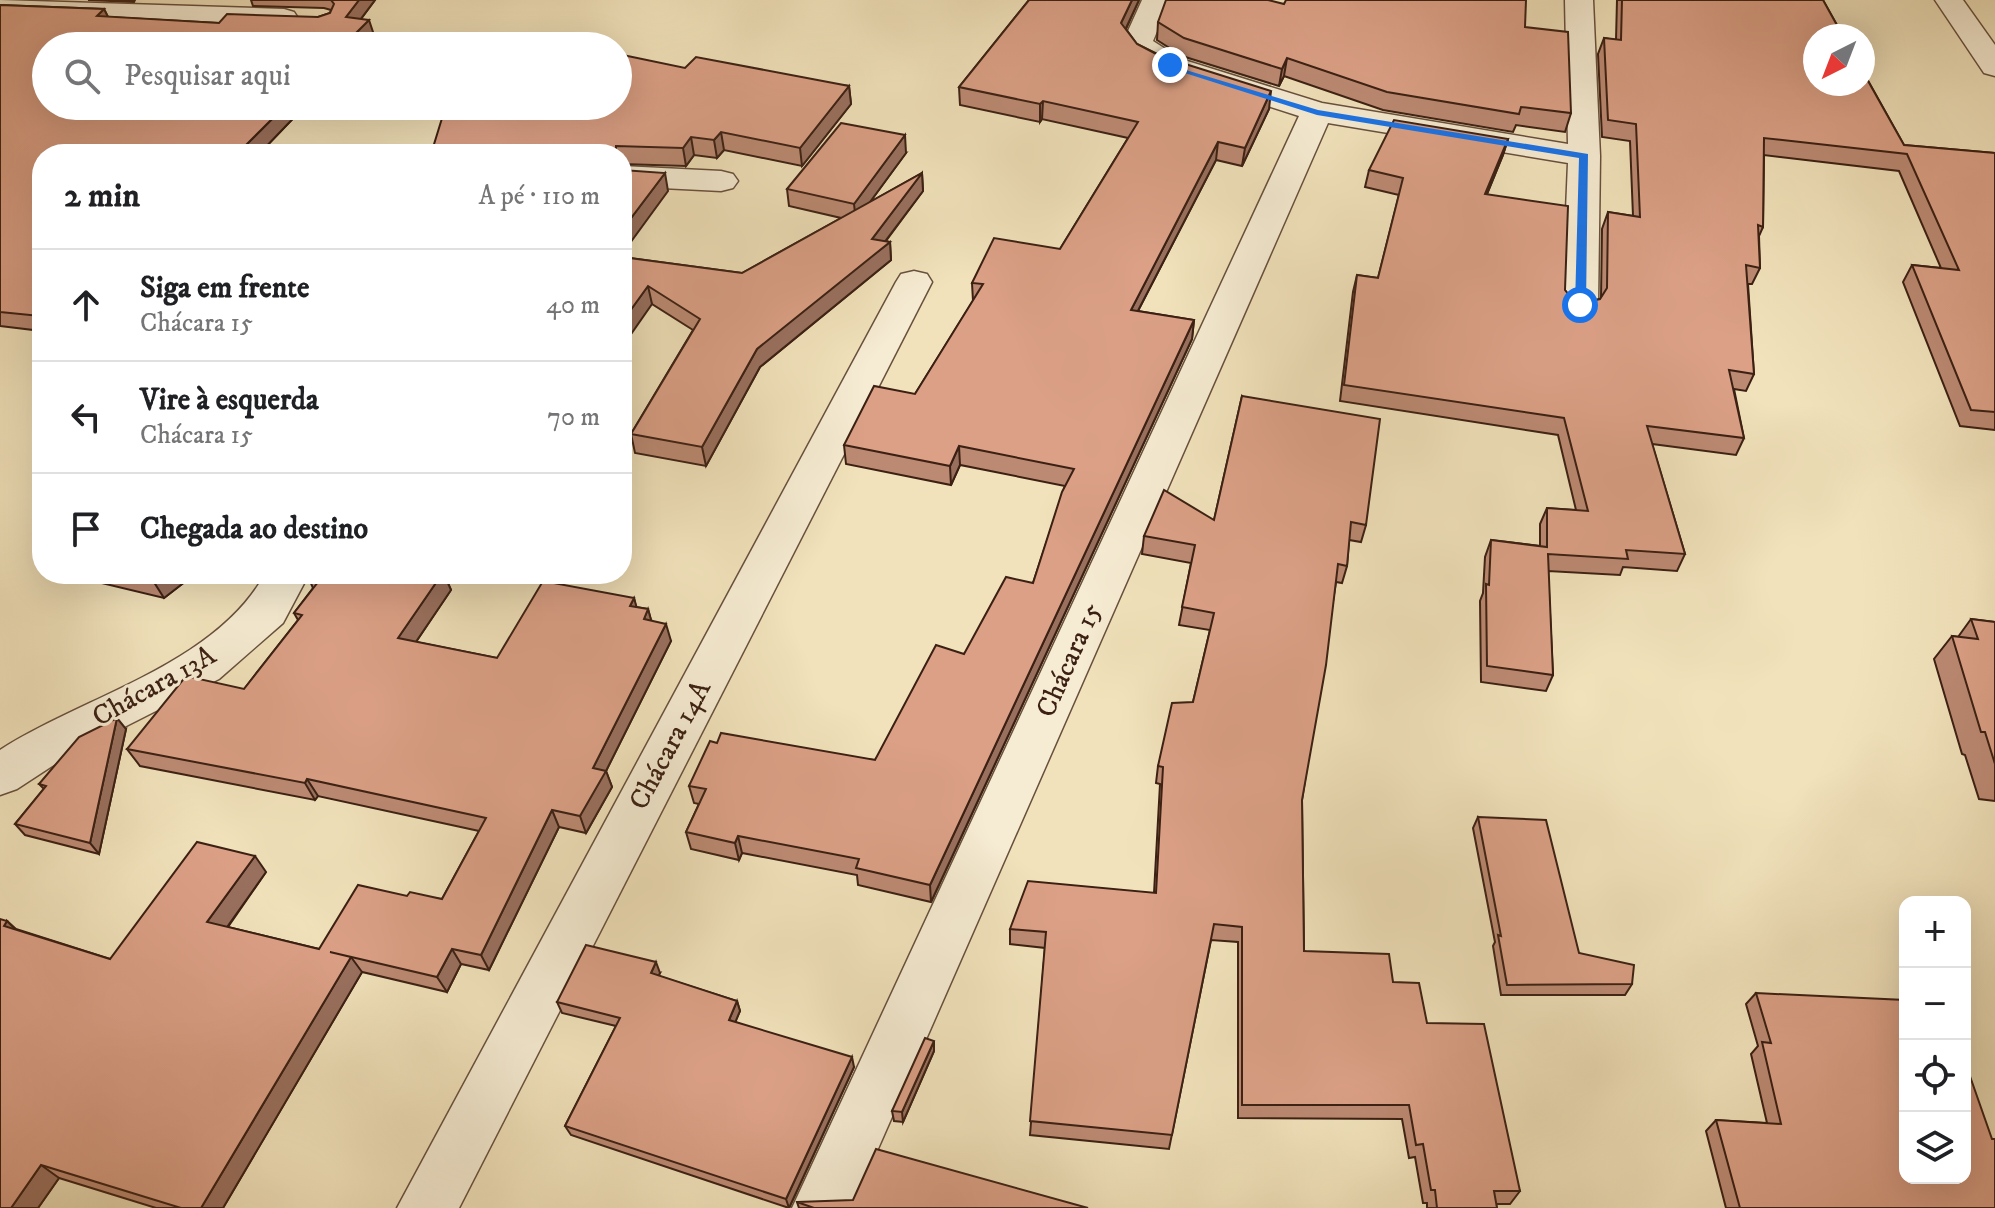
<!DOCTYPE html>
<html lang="pt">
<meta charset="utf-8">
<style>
:root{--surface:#fff;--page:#f2f2f2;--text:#202124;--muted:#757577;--line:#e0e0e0}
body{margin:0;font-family:"IM FELL DW Pica",serif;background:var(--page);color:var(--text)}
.controls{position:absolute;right:24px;bottom:24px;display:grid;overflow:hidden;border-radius:16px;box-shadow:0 8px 32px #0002}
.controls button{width:72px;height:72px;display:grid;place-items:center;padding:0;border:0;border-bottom:2px solid var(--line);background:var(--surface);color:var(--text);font:40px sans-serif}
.compass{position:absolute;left:1803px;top:24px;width:72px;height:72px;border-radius:50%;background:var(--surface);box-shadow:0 8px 32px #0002;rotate:222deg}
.stop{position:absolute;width:24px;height:24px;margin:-18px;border:6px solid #1a73e8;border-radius:50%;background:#fff}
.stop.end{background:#1a73e8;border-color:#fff;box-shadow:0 2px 8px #0008}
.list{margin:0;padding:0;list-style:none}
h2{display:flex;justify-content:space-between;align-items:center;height:104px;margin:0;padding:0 32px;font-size:34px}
h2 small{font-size:26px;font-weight:400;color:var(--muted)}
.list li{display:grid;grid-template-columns:52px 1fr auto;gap:24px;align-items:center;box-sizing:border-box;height:112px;padding:0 32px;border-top:2px solid var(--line)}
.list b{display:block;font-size:30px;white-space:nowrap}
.list p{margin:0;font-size:26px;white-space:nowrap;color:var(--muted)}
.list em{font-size:26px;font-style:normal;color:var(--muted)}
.icon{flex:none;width:44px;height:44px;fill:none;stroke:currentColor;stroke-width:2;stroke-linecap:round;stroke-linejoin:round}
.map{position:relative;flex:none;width:1995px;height:1208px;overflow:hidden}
.search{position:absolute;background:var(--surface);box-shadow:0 8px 32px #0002;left:32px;top:32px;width:600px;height:88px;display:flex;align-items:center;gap:20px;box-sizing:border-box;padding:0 28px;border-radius:44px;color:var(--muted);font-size:30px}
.panel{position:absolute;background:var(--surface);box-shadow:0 8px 32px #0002;left:32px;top:144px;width:600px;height:440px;border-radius:32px}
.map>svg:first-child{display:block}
</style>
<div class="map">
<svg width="1995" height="1208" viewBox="0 0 1995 1208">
<rect width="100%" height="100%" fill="#f1e2bb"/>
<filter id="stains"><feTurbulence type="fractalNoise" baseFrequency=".0025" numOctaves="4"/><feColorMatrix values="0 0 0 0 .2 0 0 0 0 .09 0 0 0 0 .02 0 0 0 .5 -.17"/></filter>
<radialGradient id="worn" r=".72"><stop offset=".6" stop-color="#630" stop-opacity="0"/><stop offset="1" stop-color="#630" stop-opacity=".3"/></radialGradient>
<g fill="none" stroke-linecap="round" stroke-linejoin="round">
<defs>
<g id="minor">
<polygon points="0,0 284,9 294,12 298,18 294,24 284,27 0,16"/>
<polygon points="1142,0 1170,0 1153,41 1181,59 1322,103 1568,144 1565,0 1593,0 1600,156 1598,305 1593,313 1580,316 1567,313 1562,305 1568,163 1328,123 852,1208 792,1208 1299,116 1159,71 1138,60 1123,42"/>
<polygon points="1935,0 1963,0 1995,45 1995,76 1984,73"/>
<polygon points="622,166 721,171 733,174 738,181 733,188 721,191 622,186"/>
<polygon points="914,271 927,274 932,282 459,1208 397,1208 896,282 901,274"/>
<path d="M 265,574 L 309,574 L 283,623 L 219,679 L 69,755 L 17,789 L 0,795 L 0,750 C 84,696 215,665 265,574 Z"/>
</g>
</defs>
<use href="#minor" stroke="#68503d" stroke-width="3"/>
<use href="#minor" fill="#f6ecd3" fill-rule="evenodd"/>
</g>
<g fill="#bc8a73" stroke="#3b2013" stroke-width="2">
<polygon points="88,0 135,0 134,2"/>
<polygon points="251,0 375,0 361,19 374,35 363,46 46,46 305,106 259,154 42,154 42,331 0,326 0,5 104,9 108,17 219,23 318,17 330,13 331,10 324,8 253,6"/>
<polygon points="1029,0 1139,0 1126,29 1137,44 1269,109 1242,166 1216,160 1138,311 1194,320 1192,339 931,902 858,885 857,875 742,853 739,860 691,849 686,832 699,804 694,803 689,786 717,743 875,760 964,654 1033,583 1065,486 960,465 951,485 846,464 844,445 915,394 973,301 972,283 1060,249 1128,138 1042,119 1040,122 960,105 959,87"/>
<polygon points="1617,0 1823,0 1904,145 1995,153 1995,430 1960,426 1903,282 1912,265 1941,268 1899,171 1764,155 1763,227 1759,236 1760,268 1752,284 1748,284 1754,374 1746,391 1734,389 1744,438 1736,455 1652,444 1685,554 1677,571 1623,567 1620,575 1548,571 1553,675 1546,691 1481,682 1480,601 1483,593 1485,557 1491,540 1540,546 1540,524 1547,508 1576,510 1558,435 1340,401 1353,292 1357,275 1378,278 1399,195 1365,187 1369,170 1508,139 1503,155 1487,194 1572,299 1587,302 1600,299 1601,298 1602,229 1608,212 1633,216 1630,141 1602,137 1598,54 1604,38 1616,40"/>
<polygon points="1284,4 1525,27 1571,113 1565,132 1516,125 1513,132 1383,110 1284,76 1279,86 1182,56 1157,40 1158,22"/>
<polygon points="685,68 849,86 851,104 802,166 724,150 717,158 694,155 686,166 622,164 622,154 431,154 618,106"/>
<polygon points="906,153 870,202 922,173 923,191 886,241 890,242 891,260 760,367 706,466 635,453 631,434 693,330 652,304 622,257 742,273 841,218 789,206 787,189"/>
<polygon points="1242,396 1366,525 1361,542 1349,540 1347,566 1342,583 1336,582 1302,800 1304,951 1393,982 1427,1023 1520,1191 1510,1204 1496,1204 1497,1208 1427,1208 1427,1203 1423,1203 1415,1157 1409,1158 1402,1119 1238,1118 1238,942 1211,940 1169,1149 1030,1135 1045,948 1010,944 1010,929 1154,893 1160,784 1156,783 1158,766 1193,702 1210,630 1179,625 1191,563 1142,554 1144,536 1214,520"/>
<polygon points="64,574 195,574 164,598"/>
<polygon points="315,574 444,574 451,590 416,642 497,658 634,598 636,607 648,609 651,620 671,641 606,771 612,787 586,833 559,827 489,970 461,964 447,992 362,972 223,1208 156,1208 59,1178 38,1208 0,1208 7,921 16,929 110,959 266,872 228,927 319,949 407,896 442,899 479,831 318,796 315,800 140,766 127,749 244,689 298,620 294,613 313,588 310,581"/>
<polygon points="1971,619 1995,622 1995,801 1979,799 1965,755 1962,754 1934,659 1952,636 1958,637"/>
<polygon points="126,729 99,854 25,835 15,824 44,789 39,784"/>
<polygon points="1478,817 1579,953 1632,984 1625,995 1501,995 1493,946 1495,942 1473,828"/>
<polygon points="660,973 658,976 737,1001 740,1011 735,1022 854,1067 789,1208 571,1135 565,1126 616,1026 562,1013 557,1002"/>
<polygon points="1756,993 1995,1208 1726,1208 1706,1131 1716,1120 1767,1123 1751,1054 1758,1046 1746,1004"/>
<polygon points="934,1051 903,1122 894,1121 892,1111"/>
<polygon points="797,1202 1088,1208 799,1208"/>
</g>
<g fill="#99705e" stroke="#3b2013" stroke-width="2">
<polygon points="359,0 375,0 351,32 346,17"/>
<polygon points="1132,0 1139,0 1120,41 1121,23"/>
<polygon points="104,9 111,23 97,16"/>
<polygon points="369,20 374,35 363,46 343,46"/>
<polygon points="1287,58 1284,76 1279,86 1282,69"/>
<polygon points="849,86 851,104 802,166 800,148"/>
<polygon points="1271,91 1269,109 1242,166 1245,148"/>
<polygon points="1043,101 1042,119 1040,122 1040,104"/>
<polygon points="285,106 305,106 259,154 246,154 243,148"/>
<polygon points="721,132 724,150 717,158 714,140"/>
<polygon points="905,135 906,153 856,221 854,204"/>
<polygon points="691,137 694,155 686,166 683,148"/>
<polygon points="1508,139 1503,155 1480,211 1485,194"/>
<polygon points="1218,142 1216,160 1129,328 1131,310"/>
<polygon points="204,145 208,154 195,154"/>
<polygon points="665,173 668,191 622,254 622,230"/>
<polygon points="922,173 923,191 877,252 890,242 891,260 760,367 706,466 702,447 757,349 872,239"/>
<polygon points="648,286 652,304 622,347 622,322"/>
<polygon points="1194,320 1192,339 931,902 930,885"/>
<polygon points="959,446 960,465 951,485 950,466"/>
<polygon points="160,574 195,574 164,598 152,579"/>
<polygon points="442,574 444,574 451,590 407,655 398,638"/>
<polygon points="634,598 639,616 630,606"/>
<polygon points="648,609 653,627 644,619"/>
<polygon points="666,624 671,641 605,773 606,771 612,787 586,833 580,816 593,768"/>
<polygon points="117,718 126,729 99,854 90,843"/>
<polygon points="307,779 318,796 315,800 305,783"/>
<polygon points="552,810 559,827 489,970 481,955"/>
<polygon points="738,836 742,853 739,860 735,843"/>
<polygon points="255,856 266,872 220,937 207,922"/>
<polygon points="7,921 23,937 4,926"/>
<polygon points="452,949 461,964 447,992 437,977"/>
<polygon points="351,957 362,972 223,1208 201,1208"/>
<polygon points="656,962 660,973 655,984 651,973"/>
<polygon points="737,1001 740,1011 732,1030 729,1020"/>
<polygon points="934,1041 934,1051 903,1122 902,1112"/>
<polygon points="852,1057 854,1067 789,1208 786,1199"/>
<polygon points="41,1165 59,1178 38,1208 11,1208"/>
</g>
<g fill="#dba086" stroke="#3b2013" stroke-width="2">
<polygon points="331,0 359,0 346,17 369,20 343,46 46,46 46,106 285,106 243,148 204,145 195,154 42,154 42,314 40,316 0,312 0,5 104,9 97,16 219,23 227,14 318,17 330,13 334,4"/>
<polygon points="1029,0 1132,0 1121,23 1137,44 1160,56 1271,91 1245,148 1218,142 1131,310 1194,320 930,885 856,868 859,859 738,836 735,843 686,832 706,789 689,786 710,741 717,743 721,733 875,760 936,645 964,654 1006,577 1033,583 1062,492 1074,469 959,446 950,466 844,445 874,386 915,394 983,284 972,283 994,238 1060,249 1138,122 1043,101 1040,104 959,87"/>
<polygon points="1166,0 1268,0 1284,4 1286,0 1526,0 1525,27 1568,32 1571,113 1521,107 1519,114 1387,92 1287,58 1282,69 1184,38 1158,22"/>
<polygon points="1622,0 1823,0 1843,36 1815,36 1815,84 1863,84 1863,72 1904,145 1995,153 1995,412 1971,410 1912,265 1959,270 1907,154 1764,138 1763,227 1758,225 1760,268 1746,265 1754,374 1729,370 1744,438 1647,426 1685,554 1626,550 1628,559 1548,554 1553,675 1487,666 1486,584 1489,585 1491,540 1547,547 1547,508 1588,511 1564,418 1344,385 1357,275 1378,278 1403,178 1369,170 1394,120 1508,139 1485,194 1568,206 1565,290 1572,299 1587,302 1600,299 1607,288 1608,212 1640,217 1636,124 1608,120 1604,38 1621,40"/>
<polygon points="618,54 685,68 696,57 849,86 800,148 721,132 714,140 691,137 683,148 616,146 616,154 431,154 443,115 454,106 618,106"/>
<polygon points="841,123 905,135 854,204 787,189"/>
<polygon points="622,170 665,173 622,230"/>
<polygon points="922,173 872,239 890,242 757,349 702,447 631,434 700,319 648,286 622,322 622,257 742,273"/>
<polygon points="1242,396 1380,419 1366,525 1351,522 1347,566 1338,564 1326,665 1302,800 1304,951 1389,954 1393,982 1419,983 1427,1023 1484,1024 1520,1191 1494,1191 1497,1208 1437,1208 1435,1190 1431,1190 1423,1144 1416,1145 1409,1105 1242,1105 1242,927 1214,924 1172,1135 1030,1121 1046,932 1010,929 1028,881 1156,893 1163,767 1158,766 1172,703 1193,702 1214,613 1182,607 1195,545 1144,536 1164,490 1214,520"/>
<polygon points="129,574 160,574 152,579"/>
<polygon points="315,574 442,574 398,638 497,658 543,581 634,598 630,606 648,609 644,619 666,624 593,768 606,771 580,816 552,810 481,955 452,949 437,977 330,952 351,957 201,1208 181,1208 41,1165 11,1208 0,1208 0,919 7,921 4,926 110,959 197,842 255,856 207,922 319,949 358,885 407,896 410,892 442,899 486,818 307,779 305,783 127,749 186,676 244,689 302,615 294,613 318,582 310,581"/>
<polygon points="1971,619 1995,622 1995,764 1985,732 1981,732 1952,636 1978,639"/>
<polygon points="117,718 90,843 15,824 46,786 39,784 79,737"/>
<polygon points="1478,817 1546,820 1579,953 1634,965 1632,984 1507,985 1498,935 1501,936"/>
<polygon points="586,945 656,962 651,973 737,1001 729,1020 852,1057 786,1199 565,1126 620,1018 557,1002"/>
<polygon points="1756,993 1905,1000 1905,1178 1965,1178 1965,1062 1992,1139 1995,1139 1995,1208 1740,1208 1716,1120 1781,1124 1762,1042 1771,1043"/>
<polygon points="925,1038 934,1041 902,1112 892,1111"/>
<polygon points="876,1149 1088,1208 814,1208 797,1202 853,1200"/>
</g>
<polygon fill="#1a73e8" points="1166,64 1318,110 1588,154 1586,305 1580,309 1575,305 1579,158 1317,115 1166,67"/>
<g text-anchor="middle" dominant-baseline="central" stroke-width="6" stroke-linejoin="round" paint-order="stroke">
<g font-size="28" fill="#3b2013" stroke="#f6ecd3">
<text transform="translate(1069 660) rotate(-66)">Chácara 15</text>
<text transform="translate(154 686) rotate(-29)">Chácara 13A</text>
<text transform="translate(670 745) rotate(-62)">Chácara 14A</text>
</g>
</g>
<rect width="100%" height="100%" filter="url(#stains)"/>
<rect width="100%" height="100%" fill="url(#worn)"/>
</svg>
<div class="controls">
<button>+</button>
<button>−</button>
<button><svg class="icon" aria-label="locate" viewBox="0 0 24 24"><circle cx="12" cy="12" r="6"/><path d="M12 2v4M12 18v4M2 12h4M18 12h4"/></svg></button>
<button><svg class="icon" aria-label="layers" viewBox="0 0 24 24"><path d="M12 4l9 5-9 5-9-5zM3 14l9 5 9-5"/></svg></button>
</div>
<svg class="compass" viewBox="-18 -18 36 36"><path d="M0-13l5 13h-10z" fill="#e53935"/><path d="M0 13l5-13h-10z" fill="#757577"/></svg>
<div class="stop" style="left:1580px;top:305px"></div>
<div class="stop end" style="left:1170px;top:65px"></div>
<div class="search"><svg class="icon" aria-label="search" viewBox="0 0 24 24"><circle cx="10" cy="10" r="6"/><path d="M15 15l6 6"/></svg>Pesquisar aqui</div>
<section class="panel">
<h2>2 min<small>A pé · 110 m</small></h2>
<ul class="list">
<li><svg class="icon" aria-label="ahead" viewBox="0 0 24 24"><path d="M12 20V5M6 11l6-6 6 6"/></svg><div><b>Siga em frente</b><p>Chácara 15</p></div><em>40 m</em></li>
<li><svg class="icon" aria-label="left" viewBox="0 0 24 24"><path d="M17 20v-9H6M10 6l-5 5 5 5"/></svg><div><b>Vire à esquerda</b><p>Chácara 15</p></div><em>70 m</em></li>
<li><svg class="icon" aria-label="arrive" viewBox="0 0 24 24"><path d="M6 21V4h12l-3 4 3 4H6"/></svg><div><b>Chegada ao destino</b></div></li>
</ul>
</section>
</div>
